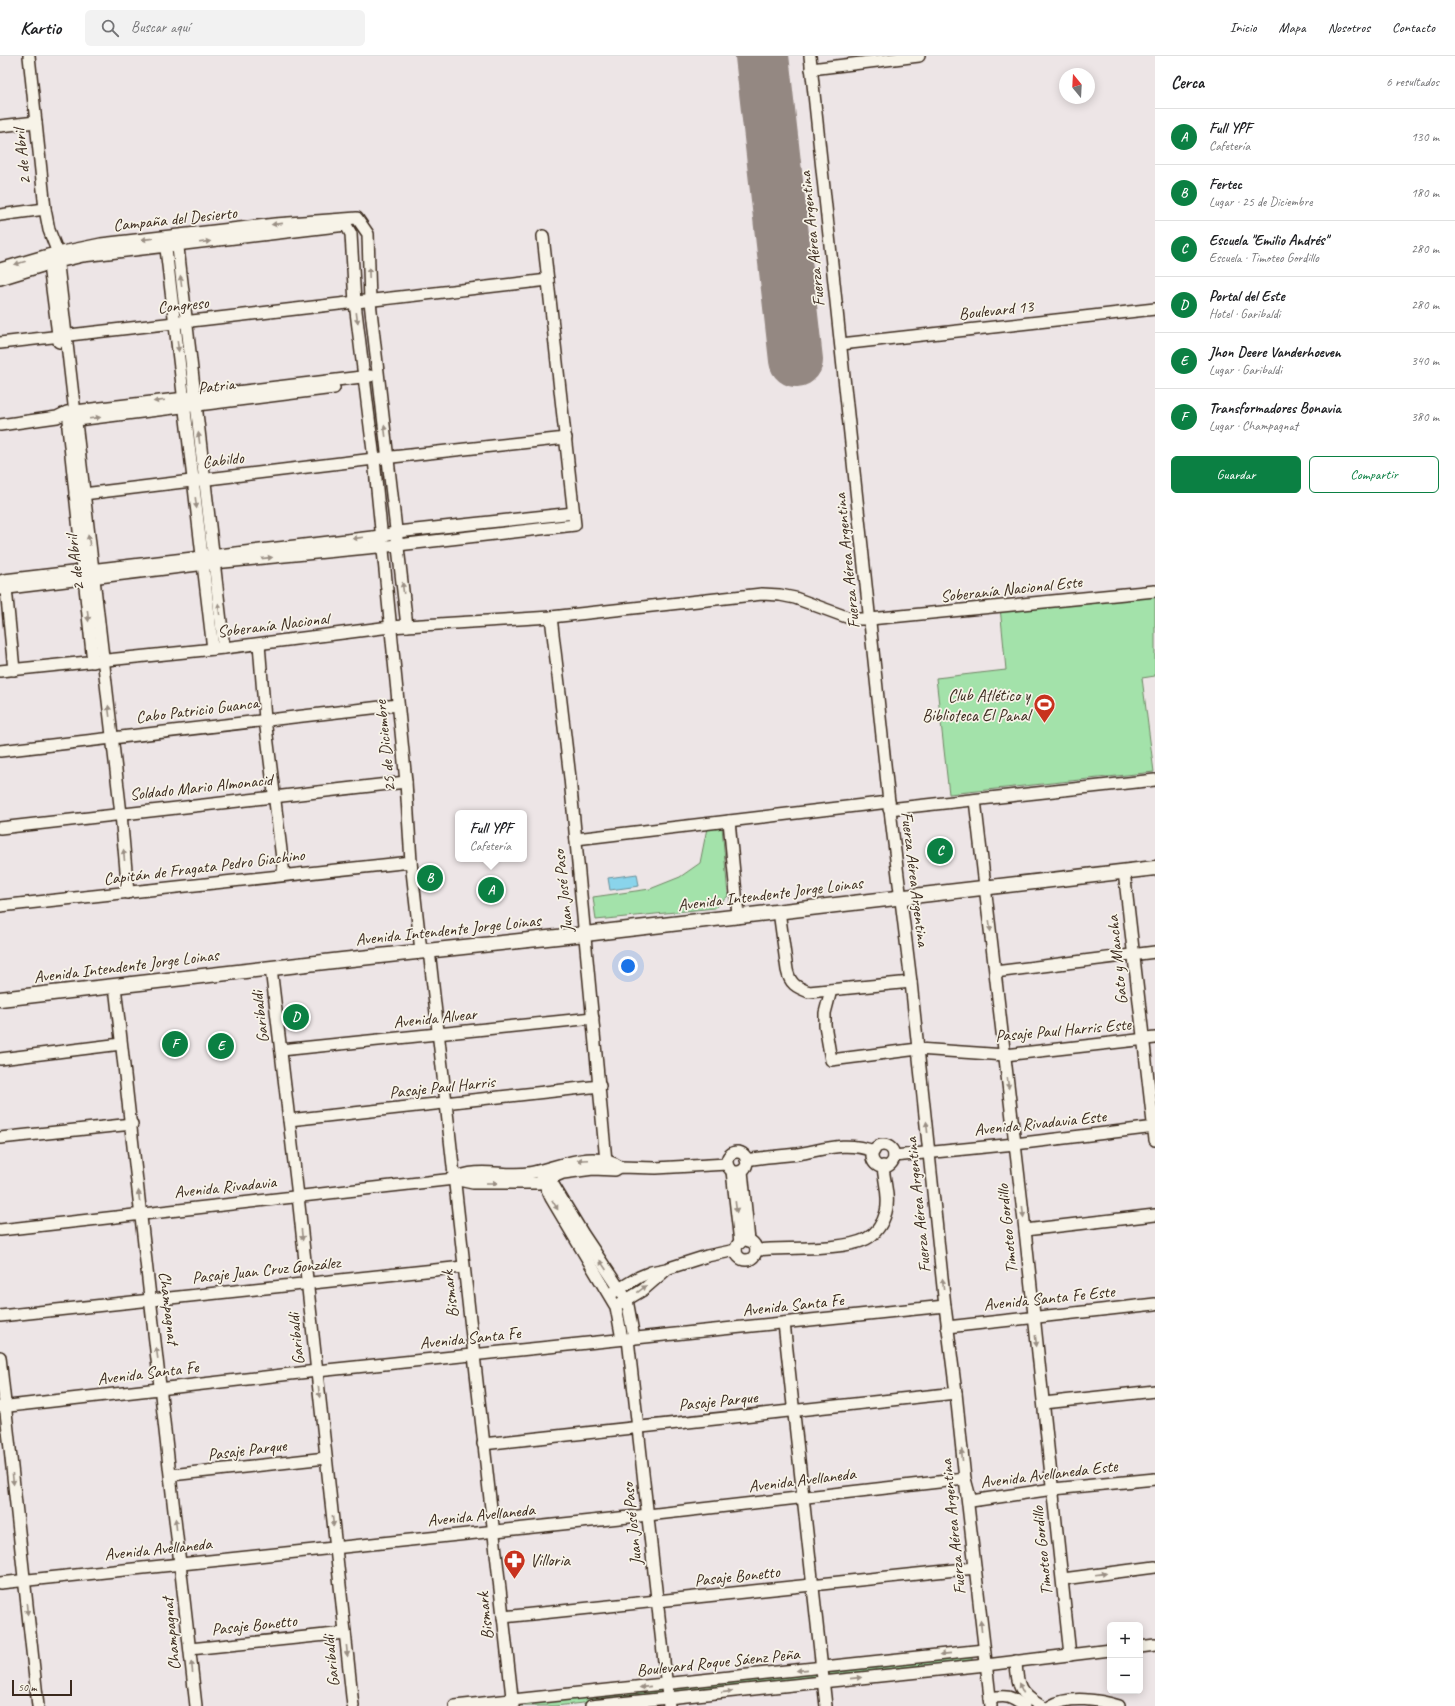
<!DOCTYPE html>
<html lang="es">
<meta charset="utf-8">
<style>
:root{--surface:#fff;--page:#f2f2f2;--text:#202124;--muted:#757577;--line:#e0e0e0;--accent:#0b8043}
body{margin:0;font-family:Caveat,sans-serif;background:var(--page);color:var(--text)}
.controls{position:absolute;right:12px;bottom:12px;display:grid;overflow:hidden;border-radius:6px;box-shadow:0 2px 10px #0003}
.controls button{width:36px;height:36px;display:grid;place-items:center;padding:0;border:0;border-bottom:1px solid var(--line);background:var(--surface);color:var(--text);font:20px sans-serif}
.compass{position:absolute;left:1059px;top:12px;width:36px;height:36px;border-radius:50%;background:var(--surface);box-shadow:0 2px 10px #0003;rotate:342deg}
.scale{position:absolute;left:12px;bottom:10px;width:60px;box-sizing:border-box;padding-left:4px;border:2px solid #3b2a1e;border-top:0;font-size:11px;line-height:14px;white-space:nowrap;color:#3b2a1e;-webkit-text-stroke:3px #f7f3e8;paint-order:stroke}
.you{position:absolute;left:628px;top:910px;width:14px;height:14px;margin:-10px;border:3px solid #fff;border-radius:50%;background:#1a73e8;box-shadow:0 0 0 6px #1a73e833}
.badge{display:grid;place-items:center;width:26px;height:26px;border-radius:50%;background:var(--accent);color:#fff;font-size:13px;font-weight:700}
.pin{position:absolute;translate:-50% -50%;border:2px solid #fff;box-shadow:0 1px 4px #0006}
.popup{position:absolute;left:455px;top:754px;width:72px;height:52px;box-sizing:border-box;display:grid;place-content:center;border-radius:6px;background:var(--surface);filter:drop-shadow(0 1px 3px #0005);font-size:13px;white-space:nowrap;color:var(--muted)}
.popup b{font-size:15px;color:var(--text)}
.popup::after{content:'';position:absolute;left:50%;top:100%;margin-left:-8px;border:8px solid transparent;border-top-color:var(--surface)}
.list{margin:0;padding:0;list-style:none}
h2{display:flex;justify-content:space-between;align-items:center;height:52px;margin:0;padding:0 16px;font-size:17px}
h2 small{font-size:13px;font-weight:400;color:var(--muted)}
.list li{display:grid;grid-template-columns:26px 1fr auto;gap:12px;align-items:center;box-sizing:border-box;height:56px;padding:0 16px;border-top:1px solid var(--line)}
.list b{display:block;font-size:15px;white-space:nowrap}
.list p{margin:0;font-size:13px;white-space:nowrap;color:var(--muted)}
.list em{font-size:13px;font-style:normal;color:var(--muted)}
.actions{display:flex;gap:8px;padding:12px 16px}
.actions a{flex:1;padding:9px 0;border:1px solid var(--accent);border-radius:6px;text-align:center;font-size:14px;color:var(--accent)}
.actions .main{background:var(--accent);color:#fff}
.icon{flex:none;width:22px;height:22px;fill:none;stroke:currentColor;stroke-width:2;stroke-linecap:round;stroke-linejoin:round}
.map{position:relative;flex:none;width:1155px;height:1650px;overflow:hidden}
header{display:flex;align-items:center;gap:24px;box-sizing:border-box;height:56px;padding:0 20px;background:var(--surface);border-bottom:1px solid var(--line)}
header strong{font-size:19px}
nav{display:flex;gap:22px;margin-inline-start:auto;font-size:14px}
.search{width:280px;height:36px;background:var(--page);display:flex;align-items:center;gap:10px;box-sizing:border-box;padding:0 14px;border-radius:6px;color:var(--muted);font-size:15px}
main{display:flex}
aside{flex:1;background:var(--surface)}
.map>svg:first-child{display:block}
</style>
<header>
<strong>Kartio</strong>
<div class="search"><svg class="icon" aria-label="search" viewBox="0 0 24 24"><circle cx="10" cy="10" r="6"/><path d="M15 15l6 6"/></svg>Buscar aquí</div>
<nav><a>Inicio</a><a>Mapa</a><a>Nosotros</a><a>Contacto</a></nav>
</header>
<main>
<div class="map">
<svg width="1155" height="1650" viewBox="0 0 1155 1650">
<rect width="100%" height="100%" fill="#ede5e6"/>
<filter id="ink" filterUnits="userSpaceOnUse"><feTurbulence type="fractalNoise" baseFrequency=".025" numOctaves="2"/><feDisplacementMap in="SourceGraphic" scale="8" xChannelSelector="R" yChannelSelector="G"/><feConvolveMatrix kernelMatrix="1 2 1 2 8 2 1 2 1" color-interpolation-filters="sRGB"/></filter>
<g filter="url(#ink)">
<g fill="#a3e2aa" stroke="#6f8664">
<polygon points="1155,535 1155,620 1142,622 1154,716 949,738 936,622 1006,614 1000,551"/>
<polygon points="722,771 728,840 715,852 596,864 593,841 650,833 680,821 700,807 707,772"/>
<polygon points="972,1600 972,1605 555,1650 496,1650"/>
</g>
<polygon fill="#8ad4eb" stroke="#6a9099" points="637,818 639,830 610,834 608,822"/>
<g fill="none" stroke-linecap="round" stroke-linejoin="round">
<polyline stroke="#948882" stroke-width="54" points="762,0 796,304"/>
<defs>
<g id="minor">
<polyline points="29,0 45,153 49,174 56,192 121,758 128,837"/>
<polyline points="810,0 889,746 911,926 945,1250 956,1337 965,1423 991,1650"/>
<polyline points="811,13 919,0"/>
<polyline points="0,70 36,66"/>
<polyline points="0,159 45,153"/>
<polyline points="177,183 224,592"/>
<polyline points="165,184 213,593"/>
<polyline points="48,202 59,286"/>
<polyline points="0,213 48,199 101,188 275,168 357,162 368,178 370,246 407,570"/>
<polyline points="0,223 49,208 83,200 346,169 351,178 355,247 374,403 406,726 411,806 421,895"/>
<polyline points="0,287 548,224"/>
<polyline points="841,288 1155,253"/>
<polyline points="69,365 334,332"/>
<polyline points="0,369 57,361 67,356 370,320"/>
<polyline points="68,371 93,606"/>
<polyline points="75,439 374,403 566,382"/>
<polyline points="0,525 4,524 381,480 397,476 574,457"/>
<polyline points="9,525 6,532 14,614"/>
<polyline points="0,533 214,507 398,489 575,469 543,180"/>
<polyline points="551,561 570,722 606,1105"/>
<polyline points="259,588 265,663 284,819"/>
<polyline points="0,615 224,592 390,571 551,561 762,538 780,539 795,542 852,563 870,563 1155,535"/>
<polyline points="0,695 398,649"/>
<polyline points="975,744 1025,1174 1070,1599"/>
<polyline points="889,753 1155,724"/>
<polyline points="729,765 738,859"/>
<polyline points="0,772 406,726"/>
<polyline points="576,783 889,746"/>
<polyline points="1124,815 1155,1084"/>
<polyline points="0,850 411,806"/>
<path d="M 779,855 L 787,914 C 790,928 796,931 809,936 L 911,926"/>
<polyline points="429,894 513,1650"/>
<polyline points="271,912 298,1140 353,1650"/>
<polyline points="995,916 1155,896"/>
<path d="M 115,930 C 143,1170 170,1410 196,1650"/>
<polyline points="831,934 825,957 825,969 831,1004 918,993 1005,999 1155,982"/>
<polyline points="281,994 593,962"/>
<polyline points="0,1003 121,988"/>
<polyline points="289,1064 600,1030"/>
<polyline points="0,1082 132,1068"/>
<circle cx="883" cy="1100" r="11"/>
<circle cx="737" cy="1106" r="10"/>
<polyline points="894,1100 1015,1088 1155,1071"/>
<path d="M 746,1104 C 764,1101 781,1100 798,1098 C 826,1093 845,1085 874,1095"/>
<polyline points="732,1115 740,1187"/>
<polyline points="742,1115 749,1185"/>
<polyline points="546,1117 583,1178 627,1244 634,1282"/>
<polyline points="542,1122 551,1142 616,1251 622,1283"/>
<polyline points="454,1123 473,1127 539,1127 563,1117 593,1113 615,1114 620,1111 656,1112 727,1108"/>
<path d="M 0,1174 L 454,1123 C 477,1110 504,1121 529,1117 C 557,1112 593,1092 620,1111"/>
<polyline points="1025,1174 1155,1159"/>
<circle cx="746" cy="1194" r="10"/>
<path d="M 756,1194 C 785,1191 842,1195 866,1183 C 876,1178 883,1167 886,1156 C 890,1142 884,1125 883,1110"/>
<polyline points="614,1236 639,1221 651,1216 666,1213 707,1200 736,1194"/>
<polyline points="621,1247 643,1234 666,1214"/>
<polyline points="0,1260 463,1211"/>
<polyline points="784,1267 826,1650"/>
<polyline points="947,1271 1155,1248"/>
<polyline points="628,1283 669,1650"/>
<polyline points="0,1301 38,1650"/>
<polyline points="1044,1347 1155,1335"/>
<polyline points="0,1351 317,1315 945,1250"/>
<polyline points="483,1388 956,1337"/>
<polyline points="171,1419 326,1402"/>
<polyline points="1063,1523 1155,1511"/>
<polyline points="0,1527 648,1459 965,1423 971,1445 1053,1433 1155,1423"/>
<polyline points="503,1561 975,1512"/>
<polyline points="1140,1591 1155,1589"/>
<polyline points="190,1593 345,1577"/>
<path d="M 1016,1605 C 1017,1630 1019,1637 1041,1650"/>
<path d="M 990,1642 C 1007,1639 1010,1640 1024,1650"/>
<polyline points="455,1650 984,1594"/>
<polyline points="591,1650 986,1609 1110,1594"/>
<path d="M 1051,1650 C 1069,1639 1100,1644 1119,1650"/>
</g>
<polyline id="major" points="0,943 342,904 585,878 1155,812"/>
</defs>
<use href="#minor" stroke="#3b2a1e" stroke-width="14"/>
<use href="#major" stroke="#3b2a1e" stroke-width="17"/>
<use href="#minor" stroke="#f7f3e8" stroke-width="11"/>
<use href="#major" stroke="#f7f3e8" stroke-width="14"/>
</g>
<defs><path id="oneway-solid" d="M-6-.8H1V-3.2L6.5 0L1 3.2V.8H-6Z"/></defs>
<g fill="#998e83">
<use href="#oneway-solid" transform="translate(277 168) rotate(174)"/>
<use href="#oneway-solid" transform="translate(147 183) rotate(174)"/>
<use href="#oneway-solid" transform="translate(205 186) rotate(-7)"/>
<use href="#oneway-solid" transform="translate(20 207) rotate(163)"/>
<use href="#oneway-solid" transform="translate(369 217) rotate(-92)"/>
<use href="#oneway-solid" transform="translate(181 225) rotate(-97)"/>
<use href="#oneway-solid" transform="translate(357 262) rotate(83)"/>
<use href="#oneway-solid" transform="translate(178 290) rotate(83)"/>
<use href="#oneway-solid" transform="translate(159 345) rotate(173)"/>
<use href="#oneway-solid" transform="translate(95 362) rotate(-7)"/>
<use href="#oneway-solid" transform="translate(385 375) rotate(-97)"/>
<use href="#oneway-solid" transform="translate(199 382) rotate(-97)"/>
<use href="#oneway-solid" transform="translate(196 447) rotate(83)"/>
<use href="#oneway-solid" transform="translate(358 482) rotate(173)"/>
<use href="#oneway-solid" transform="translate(89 484) rotate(-97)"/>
<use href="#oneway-solid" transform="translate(267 502) rotate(-6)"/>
<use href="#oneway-solid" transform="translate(403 532) rotate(-97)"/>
<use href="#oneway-solid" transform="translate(219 553) rotate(-97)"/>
<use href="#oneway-solid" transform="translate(88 560) rotate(84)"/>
<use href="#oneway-solid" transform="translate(109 655) rotate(-97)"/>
<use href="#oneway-solid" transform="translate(124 799) rotate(-95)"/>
<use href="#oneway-solid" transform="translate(990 870) rotate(83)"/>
<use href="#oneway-solid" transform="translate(1008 1027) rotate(83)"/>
<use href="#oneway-solid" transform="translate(927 1071) rotate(-96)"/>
<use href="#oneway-solid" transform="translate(583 1104) rotate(177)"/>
<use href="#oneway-solid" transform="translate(492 1127)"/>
<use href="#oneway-solid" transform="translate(139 1140) rotate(-96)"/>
<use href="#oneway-solid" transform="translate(555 1149) rotate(59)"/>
<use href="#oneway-solid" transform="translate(736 1151) rotate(83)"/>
<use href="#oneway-solid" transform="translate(1023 1156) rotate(84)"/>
<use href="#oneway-solid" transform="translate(302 1179) rotate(84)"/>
<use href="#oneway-solid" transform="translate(603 1209) rotate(-124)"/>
<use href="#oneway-solid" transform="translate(943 1228) rotate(-96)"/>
<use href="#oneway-solid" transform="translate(642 1233) rotate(-37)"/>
<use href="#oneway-solid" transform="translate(1036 1285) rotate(83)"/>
<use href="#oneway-solid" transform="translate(157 1297) rotate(-98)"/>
<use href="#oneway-solid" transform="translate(319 1336) rotate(84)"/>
<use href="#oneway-solid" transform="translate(962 1399) rotate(-95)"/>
<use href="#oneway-solid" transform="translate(13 1423) rotate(84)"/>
<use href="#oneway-solid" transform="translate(333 1465) rotate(84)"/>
<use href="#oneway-solid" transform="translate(176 1468) rotate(-96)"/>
<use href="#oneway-solid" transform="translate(1101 1518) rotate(-7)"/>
<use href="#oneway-solid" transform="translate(27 1553) rotate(84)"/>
<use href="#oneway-solid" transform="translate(981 1570) rotate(-96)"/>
<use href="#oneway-solid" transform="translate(347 1595) rotate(84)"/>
<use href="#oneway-solid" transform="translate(945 1598) rotate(174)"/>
<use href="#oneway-solid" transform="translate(192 1611) rotate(-96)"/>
<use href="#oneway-solid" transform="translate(802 1614) rotate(174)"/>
<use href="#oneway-solid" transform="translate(856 1622) rotate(-6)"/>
<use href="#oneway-solid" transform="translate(645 1631) rotate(174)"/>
<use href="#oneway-solid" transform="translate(1021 1632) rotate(-116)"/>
<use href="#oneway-solid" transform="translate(727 1636) rotate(-6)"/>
</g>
</g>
<defs>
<symbol id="stadium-pin" viewBox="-11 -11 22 30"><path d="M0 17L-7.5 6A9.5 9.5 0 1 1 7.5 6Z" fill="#c8321e" stroke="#f7f3e8"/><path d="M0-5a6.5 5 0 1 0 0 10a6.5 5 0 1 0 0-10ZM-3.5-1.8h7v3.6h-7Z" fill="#fff"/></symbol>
<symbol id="pharmacy-pin" viewBox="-11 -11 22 30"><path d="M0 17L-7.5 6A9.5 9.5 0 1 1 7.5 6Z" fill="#c8321e" stroke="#f7f3e8"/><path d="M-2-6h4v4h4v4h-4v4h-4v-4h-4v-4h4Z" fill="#fff"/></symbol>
</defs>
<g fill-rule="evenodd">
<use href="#stadium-pin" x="1032" y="636" width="25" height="34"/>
<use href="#pharmacy-pin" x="502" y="1492" width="25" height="34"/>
</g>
<g text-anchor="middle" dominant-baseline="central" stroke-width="3.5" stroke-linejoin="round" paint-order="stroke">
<g font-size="17" fill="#3b2a1e" stroke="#f7f3e8">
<text transform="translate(22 101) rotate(-96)">2 de Abril</text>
<text transform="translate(175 163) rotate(-6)">Campaña del Desierto</text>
<text transform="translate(812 183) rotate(-96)">Fuerza Aérea Argentina</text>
<text transform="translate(183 249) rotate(-6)">Congreso</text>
<text transform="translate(996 254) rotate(-6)">Boulevard 13</text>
<text transform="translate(216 330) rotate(-7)">Patria</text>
<text transform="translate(223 404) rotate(-7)">Cabildo</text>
<text transform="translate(847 505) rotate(-96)">Fuerza Aérea Argentina</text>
<text transform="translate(75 507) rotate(-97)">2 de Abril</text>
<text transform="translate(1011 533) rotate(-6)">Soberanía Nacional Este</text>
<text transform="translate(273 569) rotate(-7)">Soberanía Nacional</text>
<text transform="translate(197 654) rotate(-7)">Cabo Patricio Guanca</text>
<text transform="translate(385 690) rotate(-96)">25 de Diciembre</text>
<text transform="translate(201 731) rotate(-6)">Soldado Mario Almonacid</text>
<text transform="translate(204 811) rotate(-7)">Capitán de Fragata Pedro Giachino</text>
<text transform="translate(915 823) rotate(83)">Fuerza Aérea Argentina</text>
<text transform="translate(563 835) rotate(-96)">Juan José Paso</text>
<text transform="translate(770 838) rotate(-7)">Avenida Intendente Jorge Loinas</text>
<text transform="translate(448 874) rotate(-6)">Avenida Intendente Jorge Loinas</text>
<text transform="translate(1117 904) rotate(-96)">Gato y Mancha</text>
<text transform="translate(126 910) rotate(-7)">Avenida Intendente Jorge Loinas</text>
<text transform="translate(260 961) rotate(-97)">Garibaldi</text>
<text transform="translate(435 962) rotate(-6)">Avenida Alvear</text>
<text transform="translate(1063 974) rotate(-5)">Pasaje Paul Harris Este</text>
<text transform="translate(442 1031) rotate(-6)">Pasaje Paul Harris</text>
<text transform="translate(1040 1067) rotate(-6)">Avenida Rivadavia Este</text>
<text transform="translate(225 1131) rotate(-6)">Avenida Rivadavia</text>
<text transform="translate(918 1149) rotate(-96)">Fuerza Aérea Argentina</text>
<text transform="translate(1007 1173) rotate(-96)">Timoteo Gordillo</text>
<text transform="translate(266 1214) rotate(-6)">Pasaje Juan Cruz González</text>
<text transform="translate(450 1238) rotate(-97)">Bismark</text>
<text transform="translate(1049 1242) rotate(-6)">Avenida Santa Fe Este</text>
<text transform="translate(793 1249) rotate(-6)">Avenida Santa Fe</text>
<text transform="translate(169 1252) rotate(83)">Champagnat</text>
<text transform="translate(470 1282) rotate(-6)">Avenida Santa Fe</text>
<text transform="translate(296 1283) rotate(-96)">Garibaldi</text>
<text transform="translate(148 1317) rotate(-7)">Avenida Santa Fe</text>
<text transform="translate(718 1345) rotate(-6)">Pasaje Parque</text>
<text transform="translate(247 1394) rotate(-7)">Pasaje Parque</text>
<text transform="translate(1049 1418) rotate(-7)">Avenida Avellaneda Este</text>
<text transform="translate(802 1424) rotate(-7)">Avenida Avellaneda</text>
<text transform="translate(481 1459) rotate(-6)">Avenida Avellaneda</text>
<text transform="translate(632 1468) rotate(-96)">Juan José Paso</text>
<text transform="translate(953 1471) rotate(-96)">Fuerza Aérea Argentina</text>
<text transform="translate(158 1493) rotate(-6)">Avenida Avellaneda</text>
<text transform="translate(1042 1495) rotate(-96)">Timoteo Gordillo</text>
<text transform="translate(737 1520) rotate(-6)">Pasaje Bonetto</text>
<text transform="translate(485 1560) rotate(-96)">Bismark</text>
<text transform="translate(254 1569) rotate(-6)">Pasaje Bonetto</text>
<text transform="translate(171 1578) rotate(-96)">Champagnat</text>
<text transform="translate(331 1605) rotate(-96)">Garibaldi</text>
<text transform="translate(718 1606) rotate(-6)">Boulevard Roque Sáenz Peña</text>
</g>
<g font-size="17" fill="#3b2a1e" stroke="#f7f3e8" text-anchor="end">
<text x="1030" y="639">Club Atlético y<tspan x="1030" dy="20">Biblioteca El Panal</tspan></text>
<text x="530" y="1504" text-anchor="start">Villoria</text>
</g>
</g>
</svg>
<div class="controls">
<button>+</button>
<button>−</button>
</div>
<svg class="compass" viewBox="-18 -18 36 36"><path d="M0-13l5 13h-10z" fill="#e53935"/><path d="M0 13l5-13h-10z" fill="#757577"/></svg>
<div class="scale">50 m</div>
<div class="you"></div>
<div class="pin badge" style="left:491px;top:834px">A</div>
<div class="popup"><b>Full YPF</b>Cafetería</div>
<div class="pin badge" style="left:430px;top:822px">B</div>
<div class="pin badge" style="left:940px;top:795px">C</div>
<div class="pin badge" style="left:296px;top:961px">D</div>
<div class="pin badge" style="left:221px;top:990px">E</div>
<div class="pin badge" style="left:175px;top:988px">F</div>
</div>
<aside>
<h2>Cerca<small>6 resultados</small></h2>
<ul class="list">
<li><span class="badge">A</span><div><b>Full YPF</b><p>Cafetería</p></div><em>130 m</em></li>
<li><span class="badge">B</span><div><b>Fertec</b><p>Lugar · 25 de Diciembre</p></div><em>180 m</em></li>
<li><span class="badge">C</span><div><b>Escuela &quot;Emilio Andrés&quot;</b><p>Escuela · Timoteo Gordillo</p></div><em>280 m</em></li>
<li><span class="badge">D</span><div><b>Portal del Este</b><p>Hotel · Garibaldi</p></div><em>280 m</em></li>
<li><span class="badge">E</span><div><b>Jhon Deere Vanderhoeven</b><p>Lugar · Garibaldi</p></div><em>340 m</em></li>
<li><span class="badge">F</span><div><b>Transformadores Bonavia</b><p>Lugar · Champagnat</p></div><em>380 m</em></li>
</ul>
<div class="actions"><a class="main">Guardar</a><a>Compartir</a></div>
</aside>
</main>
